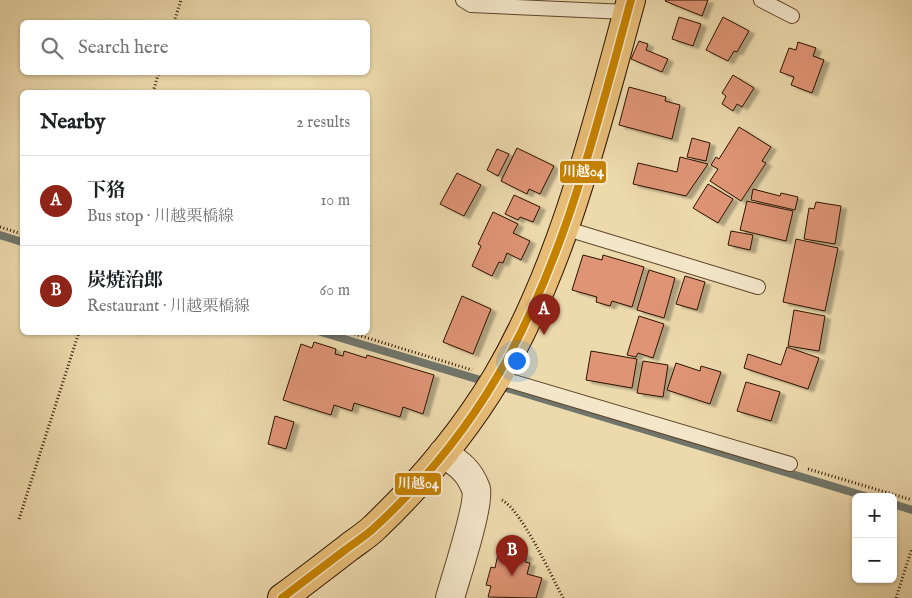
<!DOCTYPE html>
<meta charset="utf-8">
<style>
:root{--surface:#fff;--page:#f6f6f6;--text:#202124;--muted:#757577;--line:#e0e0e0;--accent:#8f2418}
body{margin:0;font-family:"IM FELL English","Noto Serif JP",serif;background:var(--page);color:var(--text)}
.controls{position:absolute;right:15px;bottom:15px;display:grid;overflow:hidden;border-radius:8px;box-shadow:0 1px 4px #0004}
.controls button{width:45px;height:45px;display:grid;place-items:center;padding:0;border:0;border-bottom:1px solid var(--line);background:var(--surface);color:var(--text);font:25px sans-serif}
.you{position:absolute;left:516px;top:360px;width:18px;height:18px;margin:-12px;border:4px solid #fff;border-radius:50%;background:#1a73e8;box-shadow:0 0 0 8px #1a73e833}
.badge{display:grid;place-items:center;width:32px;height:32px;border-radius:50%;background:var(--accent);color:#fff;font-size:16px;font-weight:700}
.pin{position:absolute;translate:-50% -41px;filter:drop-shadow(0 1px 2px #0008)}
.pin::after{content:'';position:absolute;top:26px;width:18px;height:15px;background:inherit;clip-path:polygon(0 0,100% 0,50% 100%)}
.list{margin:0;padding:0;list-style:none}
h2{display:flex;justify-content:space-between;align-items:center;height:65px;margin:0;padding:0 20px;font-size:21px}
h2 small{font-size:16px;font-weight:400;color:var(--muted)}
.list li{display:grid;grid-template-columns:32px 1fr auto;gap:15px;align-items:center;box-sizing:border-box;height:90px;padding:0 20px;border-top:1px solid var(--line)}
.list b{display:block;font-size:19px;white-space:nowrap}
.list p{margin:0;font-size:16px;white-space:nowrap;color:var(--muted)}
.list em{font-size:16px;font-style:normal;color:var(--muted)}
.icon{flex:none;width:28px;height:28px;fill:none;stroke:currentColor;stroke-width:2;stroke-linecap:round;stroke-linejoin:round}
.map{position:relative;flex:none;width:912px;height:598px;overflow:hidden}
.search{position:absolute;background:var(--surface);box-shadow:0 1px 4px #0004;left:20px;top:20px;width:350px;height:55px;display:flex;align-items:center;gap:12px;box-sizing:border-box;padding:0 18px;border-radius:8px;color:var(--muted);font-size:19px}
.panel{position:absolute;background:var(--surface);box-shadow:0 1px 4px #0004;left:20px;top:90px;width:350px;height:245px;border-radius:8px}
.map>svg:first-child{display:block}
</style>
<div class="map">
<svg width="912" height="598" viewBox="0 0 912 598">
<defs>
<filter id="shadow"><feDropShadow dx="5.5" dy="3" stdDeviation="1" flood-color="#0004"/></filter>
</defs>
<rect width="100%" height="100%" fill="#ecd9ac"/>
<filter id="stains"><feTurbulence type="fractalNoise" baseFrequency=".004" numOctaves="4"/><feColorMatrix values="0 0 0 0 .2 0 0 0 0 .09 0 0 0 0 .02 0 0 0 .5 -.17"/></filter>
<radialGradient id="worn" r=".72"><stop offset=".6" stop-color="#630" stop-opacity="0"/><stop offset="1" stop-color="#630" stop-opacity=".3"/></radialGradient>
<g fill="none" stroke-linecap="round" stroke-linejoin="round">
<g stroke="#70766b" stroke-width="8">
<polyline points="0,235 22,242"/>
<polyline points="321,332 868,497"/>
<polyline points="893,504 912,510"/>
</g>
</g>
<g fill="#de9475" stroke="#2e1300" filter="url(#shadow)">
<polygon points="666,0 708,0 702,16 665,1"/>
<polygon points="679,17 701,24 693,46 672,39"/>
<polygon points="723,17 749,31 737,52 734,51 728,61 706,50"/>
<polygon points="639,41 648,44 646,50 668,59 662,72 631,59"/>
<polygon points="798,42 816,48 813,56 824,60 812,93 791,85 794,77 780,72 789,48 796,50"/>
<polygon points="733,75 754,88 742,107 737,104 733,111 722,104 726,96 722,93"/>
<polygon points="629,87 666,97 665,101 680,105 672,139 619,125"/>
<polygon points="739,127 771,147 762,161 766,163 741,201 710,181 718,169 711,165 716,157 719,159"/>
<polygon points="692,138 710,143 706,161 687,157"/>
<polygon points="517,148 554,166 540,194 529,189 527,194 501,181"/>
<polygon points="497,149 509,154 498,176 487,170"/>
<polygon points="680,157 708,164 686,196 633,184 638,163 677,172"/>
<polygon points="457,173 481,185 464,216 440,204"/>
<polygon points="708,184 733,199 718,223 693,208"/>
<polygon points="753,189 780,196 781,193 798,197 795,210 751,200"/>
<polygon points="514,195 540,207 533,222 520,217 518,220 505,214"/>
<polygon points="747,201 793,211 786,241 740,230"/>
<polygon points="816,202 841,206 835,244 804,239 809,208 814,209"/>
<polygon points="493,212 518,224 513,233 530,241 521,260 507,253 503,263 499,262 492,276 472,266 481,246 478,244"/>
<polygon points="731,231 753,235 750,250 728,245"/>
<polygon points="796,239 838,248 825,311 783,302"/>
<polygon points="583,255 602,260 603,255 644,267 632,307 612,301 610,306 596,302 597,297 572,290"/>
<polygon points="649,270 675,278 664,318 637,310"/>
<polygon points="685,276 705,282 697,310 676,304"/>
<polygon points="462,296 491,309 473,354 443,342"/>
<polygon points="794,310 825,316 819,351 788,346"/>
<polygon points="639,316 664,324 653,358 638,353 636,357 627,355"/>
<polygon points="314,342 336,349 335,354 343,356 344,351 366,358 367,355 434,375 423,414 403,407 400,417 354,403 352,411 334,405 331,415 283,400 301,344 312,348"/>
<polygon points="787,347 819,358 808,389 744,368 748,354 781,365"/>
<polygon points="591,351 637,359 632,388 586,380"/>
<polygon points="643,361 668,365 663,397 637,393"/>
<polygon points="676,363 700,371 701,366 721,372 710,404 667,390"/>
<polygon points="746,382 780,392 771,421 737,411"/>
<polygon points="275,416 294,422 286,449 268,444"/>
<polygon points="516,551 527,555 525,562 530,563 527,574 542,578 536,598 488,597 491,586 486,585 491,567 495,568 498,554 514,558"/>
</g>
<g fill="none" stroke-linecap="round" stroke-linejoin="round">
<defs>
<g id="service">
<polyline points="463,0 471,5 627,12"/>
<polyline points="761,0 792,16"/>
<polyline points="564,228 758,287"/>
<polyline points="497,377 790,464"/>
</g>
<path id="minor" d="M 443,453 C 459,464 469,470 476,489 C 480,504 455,580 450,598"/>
<path id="primary" d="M 282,598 C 304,582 326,565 348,548 C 357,541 367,535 375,527 C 421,483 464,432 497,377 C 564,263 596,127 631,0"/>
</defs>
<use href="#service" stroke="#5e442b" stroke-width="16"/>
<use href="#minor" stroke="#5e442b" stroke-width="30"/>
<use href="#primary" stroke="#2e1300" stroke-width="30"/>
<g stroke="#2e1300" stroke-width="3" stroke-dasharray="1 2.5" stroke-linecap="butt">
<polyline points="174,22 181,0"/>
<polyline points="153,92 159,72"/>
<polyline points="0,227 22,234"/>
<polyline points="348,332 472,370"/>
<polyline points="808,469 912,500"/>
<path d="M 502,500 C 522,511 551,575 563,598"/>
<polyline points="19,519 79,332"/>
<polyline points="896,598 912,548"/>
</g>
<use href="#service" stroke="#f3e6c9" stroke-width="14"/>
<use href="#minor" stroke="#f3e6c9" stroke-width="28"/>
<use href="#primary" stroke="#e6bc76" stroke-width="28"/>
<defs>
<path id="bus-1" d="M 282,598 C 303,582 324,566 345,550 C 354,543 364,537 373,529 C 420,486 464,433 497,377 C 565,261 596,128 631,0"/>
</defs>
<use href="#bus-1" stroke="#f3e6c9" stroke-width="11"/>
<use href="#bus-1" stroke="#c58100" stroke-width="8"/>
</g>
<g stroke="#f3e6c9" stroke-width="2">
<rect x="559" y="160" width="48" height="24" rx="5" fill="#c58100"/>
<rect x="394" y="472" width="48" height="24" rx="5" fill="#c58100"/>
</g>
<g font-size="14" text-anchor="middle" font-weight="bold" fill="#fff">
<text x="583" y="176">川越04</text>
<text x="418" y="488">川越04</text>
</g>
<rect width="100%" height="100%" filter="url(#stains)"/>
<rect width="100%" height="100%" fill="url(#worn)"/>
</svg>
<div class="controls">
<button>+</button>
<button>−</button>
</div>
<div class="you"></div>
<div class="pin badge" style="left:544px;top:335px">A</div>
<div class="pin badge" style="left:512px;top:576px">B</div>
<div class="search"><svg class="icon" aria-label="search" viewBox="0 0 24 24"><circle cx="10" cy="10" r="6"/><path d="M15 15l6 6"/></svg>Search here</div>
<section class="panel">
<h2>Nearby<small>2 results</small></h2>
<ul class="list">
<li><span class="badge">A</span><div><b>下狢</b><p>Bus stop · 川越栗橋線</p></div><em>10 m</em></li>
<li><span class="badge">B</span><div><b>炭焼治郎</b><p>Restaurant · 川越栗橋線</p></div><em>60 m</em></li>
</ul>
</section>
</div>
